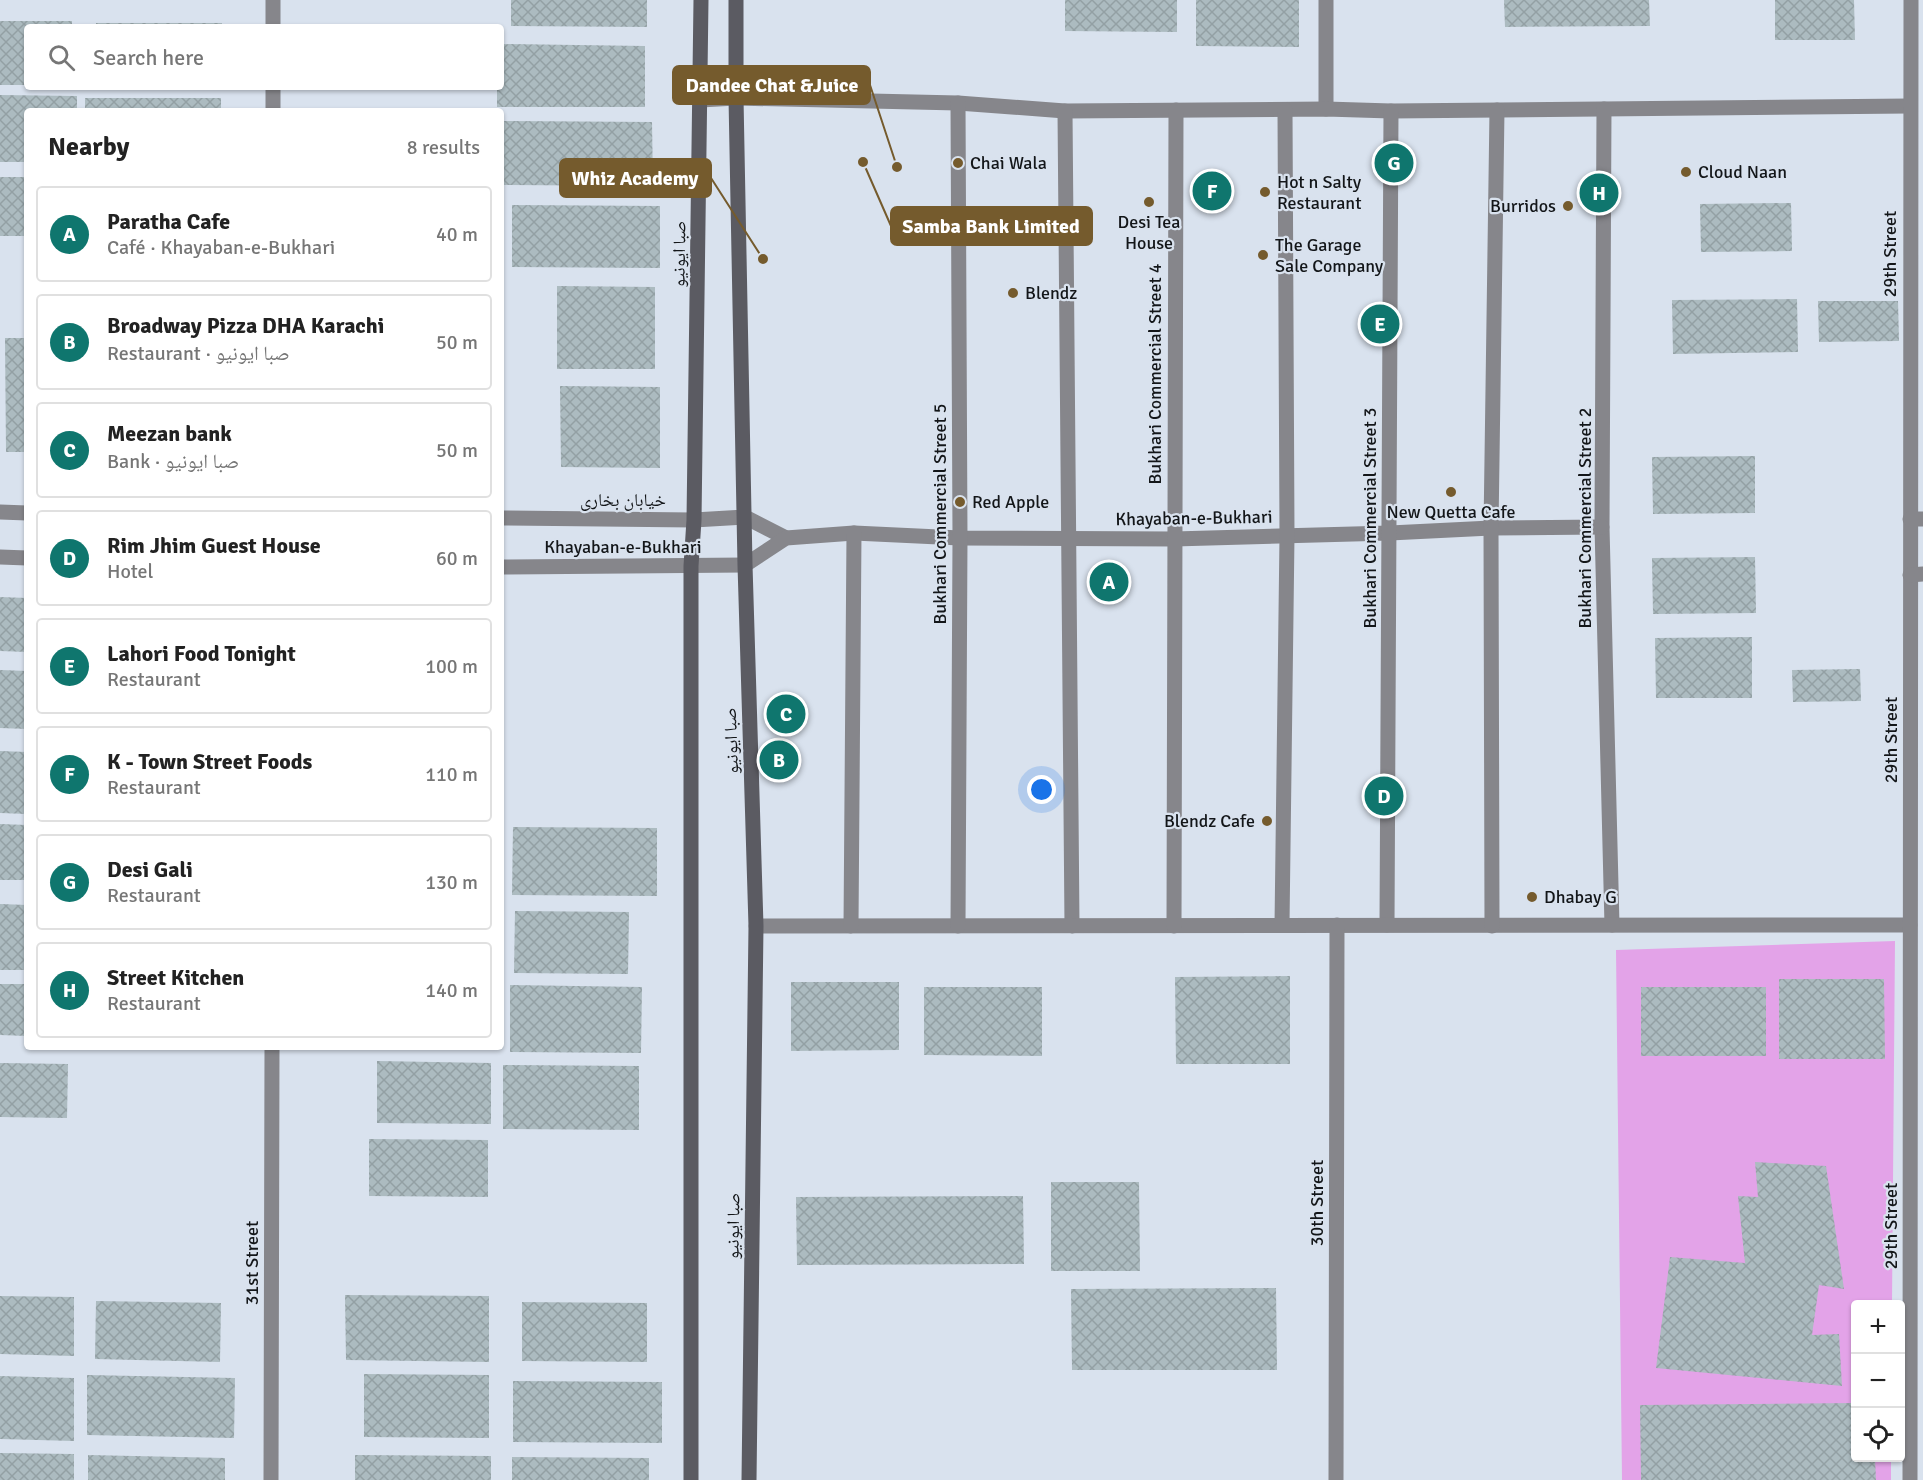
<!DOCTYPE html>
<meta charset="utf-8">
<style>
:root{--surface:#fff;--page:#f2f2f2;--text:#222;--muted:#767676;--line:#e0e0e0;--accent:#0f766e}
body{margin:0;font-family:Signika,"Noto Naskh Arabic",sans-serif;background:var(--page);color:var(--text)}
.controls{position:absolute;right:18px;bottom:18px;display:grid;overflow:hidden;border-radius:6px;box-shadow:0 2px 4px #0004}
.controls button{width:54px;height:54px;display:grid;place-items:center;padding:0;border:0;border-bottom:2px solid var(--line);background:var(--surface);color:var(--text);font:30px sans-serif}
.you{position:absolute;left:1042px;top:790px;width:21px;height:21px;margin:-15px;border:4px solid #fff;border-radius:50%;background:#1a73e8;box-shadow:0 0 0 9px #1a73e833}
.badge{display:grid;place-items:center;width:39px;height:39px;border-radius:50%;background:var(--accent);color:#fff;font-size:20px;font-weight:700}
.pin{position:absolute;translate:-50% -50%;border:3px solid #fff;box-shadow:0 2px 6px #0006}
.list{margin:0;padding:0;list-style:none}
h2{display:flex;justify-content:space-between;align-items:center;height:78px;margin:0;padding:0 24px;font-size:26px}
h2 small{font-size:20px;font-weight:400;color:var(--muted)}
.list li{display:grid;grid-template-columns:39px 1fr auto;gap:18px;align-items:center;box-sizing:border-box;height:96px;margin:0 12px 12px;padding:0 12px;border:2px solid var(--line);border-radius:6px}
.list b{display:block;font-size:22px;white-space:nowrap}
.list p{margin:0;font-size:20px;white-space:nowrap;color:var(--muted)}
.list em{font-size:20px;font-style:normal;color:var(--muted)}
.icon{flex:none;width:33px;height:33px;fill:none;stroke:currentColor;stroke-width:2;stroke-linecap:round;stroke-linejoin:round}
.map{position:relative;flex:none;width:1923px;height:1480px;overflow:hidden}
.search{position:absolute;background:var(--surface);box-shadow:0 2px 4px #0004;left:24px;top:24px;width:480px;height:66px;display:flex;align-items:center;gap:15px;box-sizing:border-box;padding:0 21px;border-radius:6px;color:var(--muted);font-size:22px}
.panel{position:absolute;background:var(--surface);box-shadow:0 2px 4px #0004;left:24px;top:108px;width:480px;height:942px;border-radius:6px}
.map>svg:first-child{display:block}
</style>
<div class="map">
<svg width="1923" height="1480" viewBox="0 0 1923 1480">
<defs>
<pattern id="building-cross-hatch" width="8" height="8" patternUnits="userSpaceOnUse" patternTransform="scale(1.5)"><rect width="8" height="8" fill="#acbbc0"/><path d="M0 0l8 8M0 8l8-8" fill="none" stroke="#93a0a4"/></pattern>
</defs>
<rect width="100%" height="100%" fill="#d9e2ee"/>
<polygon fill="#e3a3e8" points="1895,941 1892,1304 1856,1304 1856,1458 1891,1458 1891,1480 1622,1480 1616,950"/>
<g fill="url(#building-cross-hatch)">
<polygon points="511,0 647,0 647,27 511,26"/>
<polygon points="1065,0 1177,0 1177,32 1065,31"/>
<polygon points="1196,0 1299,0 1299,47 1196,46"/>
<polygon points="1504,0 1649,0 1650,26 1505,27"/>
<polygon points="1775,0 1854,0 1855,40 1775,40"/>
<polygon points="0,21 72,21 72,27 27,27 27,85 0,85"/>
<rect x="96" y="23" width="126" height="4"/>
<polygon points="501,44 645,46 645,107 497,107 497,87 501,87"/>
<polygon points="0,95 77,96 77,111 27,111 27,162 0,162"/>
<rect x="85" y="98" width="136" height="13"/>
<polygon points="504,121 652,122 653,186 504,185"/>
<rect x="0" y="177" width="27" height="59"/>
<polygon points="1791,203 1792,251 1701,252 1700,204"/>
<polygon points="512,205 660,206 660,268 512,267"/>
<polygon points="557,286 655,287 655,369 557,369"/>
<polygon points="1797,299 1798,352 1673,354 1672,300"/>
<polygon points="1818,301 1898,301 1899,341 1819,342"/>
<polygon points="5,338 27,338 27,452 6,452"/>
<polygon points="560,386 660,387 660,468 561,467"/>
<polygon points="1755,456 1755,513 1653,514 1652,457"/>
<polygon points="1755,557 1756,613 1653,614 1652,558"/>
<polygon points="0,597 27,598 27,652 0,651"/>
<polygon points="1752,637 1752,698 1656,698 1655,638"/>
<polygon points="1860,669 1861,701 1793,702 1792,670"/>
<polygon points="0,670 27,671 27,729 0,728"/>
<polygon points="0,751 27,752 27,814 0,813"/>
<polygon points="0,824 27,825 27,880 0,880"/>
<polygon points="513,827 657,828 657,896 512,895"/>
<polygon points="0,904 27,905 27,970 0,970"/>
<polygon points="515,911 629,912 628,974 514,973"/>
<polygon points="1290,976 1290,1064 1176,1064 1175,977"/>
<polygon points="1779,979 1884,979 1885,1059 1779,1059"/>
<polygon points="791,982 899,982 899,1050 791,1051"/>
<polygon points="0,984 27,984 27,1036 0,1035"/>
<polygon points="510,985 642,987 641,1053 510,1052"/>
<polygon points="924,987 1042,987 1042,1056 924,1055"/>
<rect x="1641" y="987" width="125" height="69"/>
<polygon points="377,1061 491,1063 491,1124 377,1123"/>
<polygon points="0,1063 68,1064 67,1118 0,1117"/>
<polygon points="503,1065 639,1066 639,1130 503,1129"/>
<polygon points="369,1139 488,1140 488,1197 369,1196"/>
<polygon points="1755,1162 1826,1166 1844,1289 1819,1285 1812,1335 1839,1334 1842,1386 1656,1368 1670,1257 1745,1263 1738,1196 1758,1197"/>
<polygon points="1051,1182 1139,1182 1140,1271 1051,1271"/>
<polygon points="1023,1196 1024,1264 797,1265 796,1197"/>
<polygon points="1276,1288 1277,1370 1072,1370 1071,1289"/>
<polygon points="345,1295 489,1296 489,1362 346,1360"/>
<polygon points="0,1296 74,1297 74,1356 0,1354"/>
<polygon points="96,1301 221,1303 220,1362 95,1359"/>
<polygon points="522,1302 647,1303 647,1362 522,1361"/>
<polygon points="364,1374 489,1375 489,1438 364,1437"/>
<polygon points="87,1375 235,1378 234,1438 87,1435"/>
<polygon points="0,1376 74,1378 74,1441 0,1439"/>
<polygon points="513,1381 662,1382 662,1443 513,1442"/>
<polygon points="1856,1403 1856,1458 1875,1458 1876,1480 1641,1480 1640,1405"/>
<polygon points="0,1453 74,1454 74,1480 0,1480"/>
<polygon points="88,1455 225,1458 225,1480 88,1480"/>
<polygon points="355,1455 491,1456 491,1480 355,1480"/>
<polygon points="512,1457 649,1458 649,1480 512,1480"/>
</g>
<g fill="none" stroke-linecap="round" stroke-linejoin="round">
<g stroke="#86868b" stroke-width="15">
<polyline points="1326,0 1326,109"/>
<polyline points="273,27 273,0"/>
<polyline points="700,100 736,98 958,103 1065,111 1326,109 1391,111 1909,106"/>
<polyline points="1604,109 1602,527 1612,925"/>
<polyline points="273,111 273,87"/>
<polyline points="1065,111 1072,926"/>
<polyline points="745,517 786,538"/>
<polyline points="745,565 786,538 854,533 960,538 1174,539 1390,533 1491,528 1602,527"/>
<polyline points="1282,925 1287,536 1285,110"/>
<polyline points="1387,925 1391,111"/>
<polyline points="756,926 1910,925"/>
<polyline points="851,926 854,533"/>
<polyline points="958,926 960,538 958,103"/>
<polyline points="1174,926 1176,110"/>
<polyline points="1492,926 1491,528 1497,110"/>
<polyline points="271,1480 272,1047"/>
<polyline points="1336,1480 1337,925"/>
<polyline points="1910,1480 1911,0"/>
</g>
<g stroke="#86868b" stroke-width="15">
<polyline points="0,512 27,513"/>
<polyline points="501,518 694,520 745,517"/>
<polyline points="1910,519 1923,519"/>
<polyline points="0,557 27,558"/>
<polyline points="501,567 745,565"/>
<polyline points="1910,575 1923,574"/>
</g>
<g stroke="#5b5b62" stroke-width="15">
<polyline points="736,0 736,98 745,565 756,926 749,1480"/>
<polyline points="691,1480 691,566 694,520 701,0"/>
</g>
</g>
<g fill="#755b2d" stroke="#d9e2ee" stroke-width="2">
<circle cx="958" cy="163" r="6"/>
<circle cx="1686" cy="172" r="6"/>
<circle cx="1265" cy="192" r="6"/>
<circle cx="1149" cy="202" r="6"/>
<circle cx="1568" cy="206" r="6"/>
<circle cx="1263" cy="255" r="6"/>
<circle cx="1013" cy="293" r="6"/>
<circle cx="1451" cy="492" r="6"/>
<circle cx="960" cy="502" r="6"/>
<circle cx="1267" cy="821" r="6"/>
<circle cx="1532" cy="897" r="6"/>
</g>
<g text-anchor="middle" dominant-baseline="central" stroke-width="4.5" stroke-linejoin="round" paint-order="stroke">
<g font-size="18" fill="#131619" stroke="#d9e2ee" text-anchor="start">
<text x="970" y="163">Chai Wala</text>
<text x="1698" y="172">Cloud Naan</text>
<text x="1277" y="182">Hot n Salty<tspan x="1277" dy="21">Restaurant</tspan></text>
<text x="1556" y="206" text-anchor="end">Burridos</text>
<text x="1149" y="222" text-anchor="middle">Desi Tea<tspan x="1149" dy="21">House</tspan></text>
<text x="1275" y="245">The Garage<tspan x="1275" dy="21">Sale Company</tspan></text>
<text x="1025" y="293">Blendz</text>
<text x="972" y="502">Red Apple</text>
<text x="1451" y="512" text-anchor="middle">New Quetta Cafe</text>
<text x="1255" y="821" text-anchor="end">Blendz Cafe</text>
<text x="1544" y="897">Dhabay G</text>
</g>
<g font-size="18" fill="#131619" stroke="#d9e2ee">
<text transform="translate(679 254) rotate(-89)">صبا ایونیو</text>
<text transform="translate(1890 254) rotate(-90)">29th Street</text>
<text transform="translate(1155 374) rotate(-90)">Bukhari Commercial Street 4</text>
<text x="623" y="500">خیابان بخاری</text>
<text transform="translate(940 514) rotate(-90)">Bukhari Commercial Street 5</text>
<text transform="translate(1194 518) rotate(-1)">Khayaban-e-Bukhari</text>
<text transform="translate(1370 518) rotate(-90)">Bukhari Commercial Street 3</text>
<text transform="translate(1585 518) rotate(-90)">Bukhari Commercial Street 2</text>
<text x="623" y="547">Khayaban-e-Bukhari</text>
<text transform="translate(1891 740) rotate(-90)">29th Street</text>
<text transform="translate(731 741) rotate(-92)">صبا ایونیو</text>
<text transform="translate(1317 1203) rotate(-90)">30th Street</text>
<text transform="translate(733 1226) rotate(-89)">صبا ایونیو</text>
<text transform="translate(1891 1226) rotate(-90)">29th Street</text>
<text transform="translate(252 1263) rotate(-90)">31st Street</text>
</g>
</g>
<path fill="none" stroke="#755b2d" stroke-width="2" d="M897 167L870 85M763 259L711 178M863 162L891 226"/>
<g fill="#755b2d" stroke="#d9e2ee" stroke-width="2">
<circle cx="897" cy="167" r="6"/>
<circle cx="763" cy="259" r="6"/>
<circle cx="863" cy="162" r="6"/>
</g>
<g fill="#755b2d" stroke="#755b2d" stroke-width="2">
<rect x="673" y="66" width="197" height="38" rx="6"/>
<rect x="560" y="159" width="151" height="38" rx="6"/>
<rect x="891" y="207" width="201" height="38" rx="6"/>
</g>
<g font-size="20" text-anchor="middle" font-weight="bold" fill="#fff">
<text x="772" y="92">Dandee Chat &amp;Juice</text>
<text x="635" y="185">Whiz Academy</text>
<text x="991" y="233">Samba Bank Limited</text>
</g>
</svg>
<div class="controls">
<button>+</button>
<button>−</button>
<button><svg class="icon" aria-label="locate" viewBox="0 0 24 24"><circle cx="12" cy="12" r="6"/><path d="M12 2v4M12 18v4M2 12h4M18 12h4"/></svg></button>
</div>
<div class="you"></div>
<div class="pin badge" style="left:1109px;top:582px">A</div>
<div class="pin badge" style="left:779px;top:760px">B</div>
<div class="pin badge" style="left:786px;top:714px">C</div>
<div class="pin badge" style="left:1384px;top:796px">D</div>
<div class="pin badge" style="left:1380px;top:324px">E</div>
<div class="pin badge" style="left:1212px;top:191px">F</div>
<div class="pin badge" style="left:1394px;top:163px">G</div>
<div class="pin badge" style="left:1599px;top:193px">H</div>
<div class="search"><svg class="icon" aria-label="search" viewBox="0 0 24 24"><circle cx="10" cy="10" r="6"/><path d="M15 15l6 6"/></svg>Search here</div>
<section class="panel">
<h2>Nearby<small>8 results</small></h2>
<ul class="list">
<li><span class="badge">A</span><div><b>Paratha Cafe</b><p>Café · Khayaban-e-Bukhari</p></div><em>40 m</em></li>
<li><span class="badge">B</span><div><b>Broadway Pizza DHA Karachi</b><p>Restaurant · صبا ایونیو</p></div><em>50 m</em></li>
<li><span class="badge">C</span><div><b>Meezan bank</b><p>Bank · صبا ایونیو</p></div><em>50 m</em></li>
<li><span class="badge">D</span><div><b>Rim Jhim Guest House</b><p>Hotel</p></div><em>60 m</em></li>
<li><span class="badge">E</span><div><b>Lahori Food Tonight</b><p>Restaurant</p></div><em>100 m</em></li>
<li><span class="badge">F</span><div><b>K - Town Street Foods</b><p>Restaurant</p></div><em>110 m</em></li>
<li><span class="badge">G</span><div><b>Desi Gali</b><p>Restaurant</p></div><em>130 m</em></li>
<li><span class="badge">H</span><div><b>Street Kitchen</b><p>Restaurant</p></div><em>140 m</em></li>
</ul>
</section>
</div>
